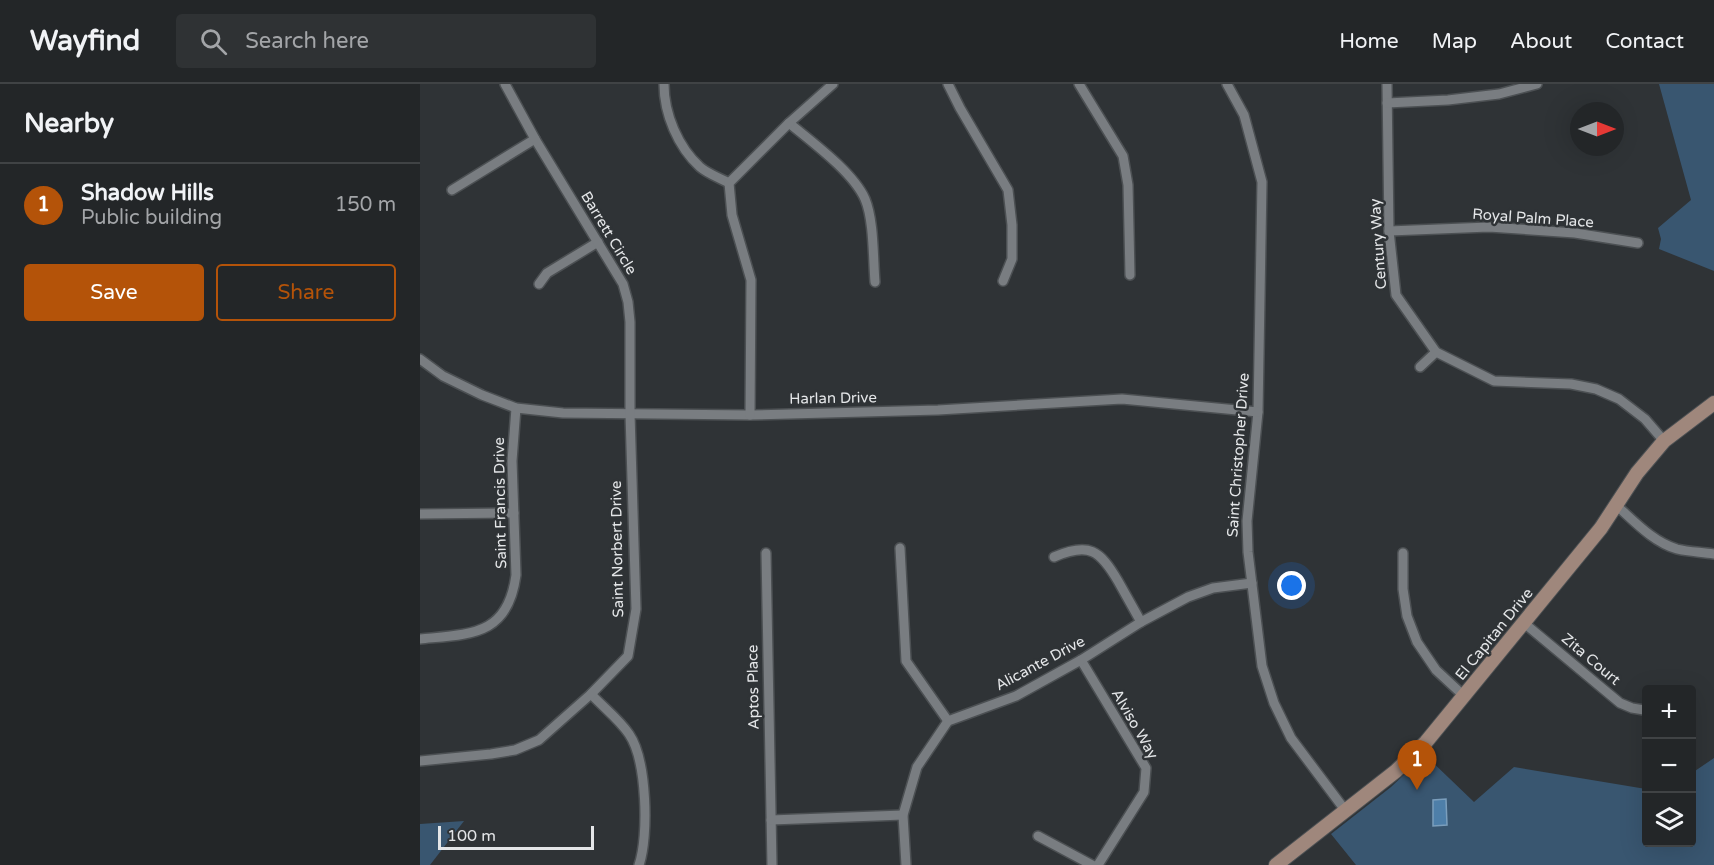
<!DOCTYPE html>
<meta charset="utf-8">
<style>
:root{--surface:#232628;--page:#2f3234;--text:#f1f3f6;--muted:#a3a5a8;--line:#404345;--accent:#b45309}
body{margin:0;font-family:"Varela Round",sans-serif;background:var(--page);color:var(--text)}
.controls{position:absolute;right:18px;bottom:18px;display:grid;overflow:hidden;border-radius:6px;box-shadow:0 6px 24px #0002}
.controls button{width:54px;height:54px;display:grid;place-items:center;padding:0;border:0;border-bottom:2px solid var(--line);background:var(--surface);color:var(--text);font:30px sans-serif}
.compass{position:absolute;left:1150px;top:18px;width:54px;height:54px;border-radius:50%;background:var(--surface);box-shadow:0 6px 24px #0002;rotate:90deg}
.scale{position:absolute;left:18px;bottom:15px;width:156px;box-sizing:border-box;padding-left:6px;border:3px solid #e4e6e8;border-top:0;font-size:16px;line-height:21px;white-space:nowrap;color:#e4e6e8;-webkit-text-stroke:4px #2f3336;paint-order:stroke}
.you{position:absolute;left:872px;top:502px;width:21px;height:21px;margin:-15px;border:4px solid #fff;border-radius:50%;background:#1a73e8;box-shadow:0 0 0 9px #1a73e833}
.badge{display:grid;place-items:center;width:39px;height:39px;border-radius:50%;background:var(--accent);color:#fff;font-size:20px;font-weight:700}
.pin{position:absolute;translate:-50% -50px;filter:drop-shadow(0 2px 3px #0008)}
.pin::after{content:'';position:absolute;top:32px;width:21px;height:18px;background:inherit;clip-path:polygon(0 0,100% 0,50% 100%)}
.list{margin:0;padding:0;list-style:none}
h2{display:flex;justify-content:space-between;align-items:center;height:78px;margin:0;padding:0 24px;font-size:26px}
h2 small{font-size:20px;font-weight:400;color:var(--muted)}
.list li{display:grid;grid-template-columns:39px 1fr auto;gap:18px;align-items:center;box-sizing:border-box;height:84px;padding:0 24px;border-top:2px solid var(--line)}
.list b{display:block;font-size:22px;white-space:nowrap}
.list p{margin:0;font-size:20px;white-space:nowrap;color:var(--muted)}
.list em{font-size:20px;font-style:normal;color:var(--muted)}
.actions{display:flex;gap:12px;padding:18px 24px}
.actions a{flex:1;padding:14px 0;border:2px solid var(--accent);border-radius:6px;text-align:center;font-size:21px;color:var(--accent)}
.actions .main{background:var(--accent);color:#fff}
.icon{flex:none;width:33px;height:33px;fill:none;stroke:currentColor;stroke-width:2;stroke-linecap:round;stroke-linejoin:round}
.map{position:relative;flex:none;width:1294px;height:781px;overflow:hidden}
header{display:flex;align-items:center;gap:36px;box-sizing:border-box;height:84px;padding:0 30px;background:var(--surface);border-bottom:2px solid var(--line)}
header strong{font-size:28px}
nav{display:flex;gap:33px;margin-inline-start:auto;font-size:21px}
.search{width:420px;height:54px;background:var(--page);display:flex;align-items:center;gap:15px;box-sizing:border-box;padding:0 21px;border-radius:6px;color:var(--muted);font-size:22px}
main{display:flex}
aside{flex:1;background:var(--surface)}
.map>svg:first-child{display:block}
</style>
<header>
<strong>Wayfind</strong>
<div class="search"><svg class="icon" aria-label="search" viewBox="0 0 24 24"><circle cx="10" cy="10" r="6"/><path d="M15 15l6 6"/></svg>Search here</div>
<nav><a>Home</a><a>Map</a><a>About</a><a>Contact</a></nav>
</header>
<main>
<aside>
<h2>Nearby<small></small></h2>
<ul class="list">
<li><span class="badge">1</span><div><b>Shadow Hills</b><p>Public building</p></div><em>150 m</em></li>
</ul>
<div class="actions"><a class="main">Save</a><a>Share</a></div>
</aside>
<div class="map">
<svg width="1294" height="781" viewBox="0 0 1294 781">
<rect width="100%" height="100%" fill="#2f3336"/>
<g fill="#395670">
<polygon points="1239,0 1294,0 1294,187 1239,165 1241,155 1238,144 1271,116"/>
<polygon points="1005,671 1054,718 1094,683 1226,705 1226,758 1272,758 1272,689 1294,674 1294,781 936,781 911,750 971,703"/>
<polygon points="44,737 10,781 0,781 0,740"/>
</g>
<polygon fill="#4e7fa9" stroke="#7b9ebc" stroke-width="1.5" points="1026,715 1027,741 1013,742 1013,716"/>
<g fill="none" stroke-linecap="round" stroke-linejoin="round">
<defs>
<g id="street">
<path d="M 244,0 C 244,30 258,63 280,83 C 288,90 300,94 309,99"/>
<polyline points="528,0 540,24 588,106 592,141 592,175 583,197"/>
<polyline points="659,0 703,72 708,101 710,191"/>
<polyline points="807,0 824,31 842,98 838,328 827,437 828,468 842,582 854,619 871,654 925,726"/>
<polyline points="967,0 969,147 976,211 1016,268 1074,297 1151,300 1176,305 1199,315 1225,335 1244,357"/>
<polyline points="967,19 1028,16 1079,10 1117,0"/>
<path d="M 369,39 C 392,58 433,88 445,115 C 454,136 453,174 455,198"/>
<polyline points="32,106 115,55"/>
<polyline points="969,147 1069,143 1155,149 1218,159"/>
<polyline points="119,200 127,189 178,158"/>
<polyline points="0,275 23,292 62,311 96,324 143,329 330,331 518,326 702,315 838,328"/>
<polyline points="1000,283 1016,268"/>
<polyline points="330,331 331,196 312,131 309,99 369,39 413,0"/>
<path d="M 1196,421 C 1214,437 1233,458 1257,465 C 1269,468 1282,468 1294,470"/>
<polyline points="0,430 94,429"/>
<polyline points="480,464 486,577 528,637"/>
<polyline points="346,469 352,781"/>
<polyline points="983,469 983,505 987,532 997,558 1016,586 1044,612"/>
<path d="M 634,473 C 669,458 680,466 698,497 C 706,511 713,524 721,538"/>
<polyline points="1104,539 1200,619 1212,624 1224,626"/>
<path d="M 0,555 C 51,550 88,552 96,491 L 92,377 L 96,324"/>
<polyline points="661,576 726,684 724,708 678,781"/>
<path d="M 171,610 C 183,623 199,635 209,650 C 227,676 229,752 219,781"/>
<polyline points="0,677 71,670 95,666 119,656 171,610 208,572 216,525 210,330 210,238 208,218 203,200 115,55 85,0"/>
<polyline points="351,736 483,731"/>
<polyline points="618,752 672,781"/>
<polyline points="486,781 483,731 497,683 528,637 596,612 661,576 721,538 768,513 793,504 832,499"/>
</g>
<polyline id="secondary" points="856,781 976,687 1006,658 1181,444 1217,389 1244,357 1294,319"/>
</defs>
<use href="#street" stroke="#4c5053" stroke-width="12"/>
<use href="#secondary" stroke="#4c5053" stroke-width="16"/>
<use href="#street" stroke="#797d81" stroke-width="9"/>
<use href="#secondary" stroke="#9f877c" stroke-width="14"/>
</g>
<g text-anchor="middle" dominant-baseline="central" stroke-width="5" stroke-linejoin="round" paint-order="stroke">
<g font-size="15" fill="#e4e6e8" stroke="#2f3336">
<text transform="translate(1113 134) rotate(4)">Royal Palm Place</text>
<text transform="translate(189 149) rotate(59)">Barrett Circle</text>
<text transform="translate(958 160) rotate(-94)">Century Way</text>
<text transform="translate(413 314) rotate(-1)">Harlan Drive</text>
<text transform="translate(818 371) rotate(-86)">Saint Christopher Drive</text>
<text transform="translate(80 419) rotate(-91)">Saint Francis Drive</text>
<text transform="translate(197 465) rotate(-91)">Saint Norbert Drive</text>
<text transform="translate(1074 550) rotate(-51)">El Capitan Drive</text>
<text transform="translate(1171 575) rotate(40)">Zita Court</text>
<text transform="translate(620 579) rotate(-28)">Alicante Drive</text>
<text transform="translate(333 603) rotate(-91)">Aptos Place</text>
<text transform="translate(715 640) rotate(60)">Alviso Way</text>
</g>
</g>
</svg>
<div class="controls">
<button>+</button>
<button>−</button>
<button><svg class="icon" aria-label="layers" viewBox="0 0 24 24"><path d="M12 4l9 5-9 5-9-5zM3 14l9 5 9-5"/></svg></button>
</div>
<svg class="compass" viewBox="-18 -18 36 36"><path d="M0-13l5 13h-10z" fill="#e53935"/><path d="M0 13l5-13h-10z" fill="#a3a5a8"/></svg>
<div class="scale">100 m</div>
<div class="you"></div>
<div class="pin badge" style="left:997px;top:706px">1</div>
</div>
</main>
